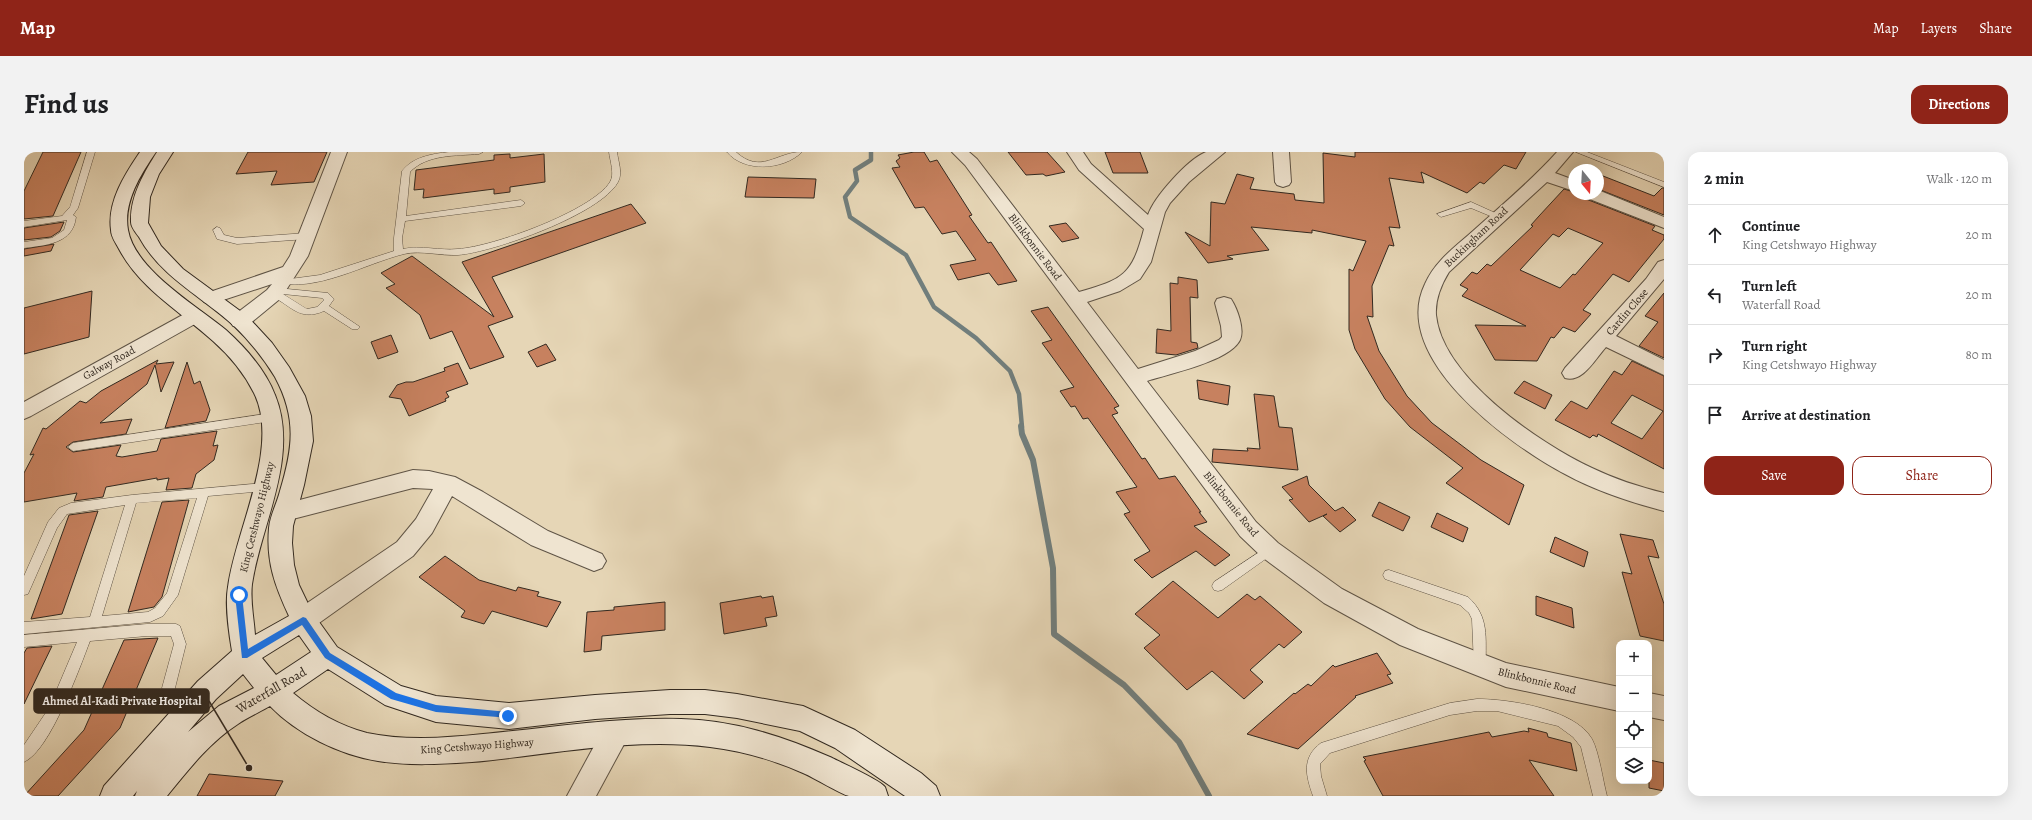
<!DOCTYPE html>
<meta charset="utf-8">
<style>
:root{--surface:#fff;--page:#f2f2f2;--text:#202124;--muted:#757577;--line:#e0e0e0;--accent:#8f2418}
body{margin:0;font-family:Alegreya,serif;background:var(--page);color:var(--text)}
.controls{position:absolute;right:12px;bottom:12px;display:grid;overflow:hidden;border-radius:8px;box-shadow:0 4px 16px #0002}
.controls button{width:36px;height:36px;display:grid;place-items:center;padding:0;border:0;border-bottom:1px solid var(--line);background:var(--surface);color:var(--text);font:20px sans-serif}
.compass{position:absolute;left:1544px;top:12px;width:36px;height:36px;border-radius:50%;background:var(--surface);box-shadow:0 4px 16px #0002;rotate:162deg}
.stop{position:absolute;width:12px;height:12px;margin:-9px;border:3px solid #1a73e8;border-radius:50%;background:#fff}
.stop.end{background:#1a73e8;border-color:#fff;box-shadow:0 1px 4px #0008}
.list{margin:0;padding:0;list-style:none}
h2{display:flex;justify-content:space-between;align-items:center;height:52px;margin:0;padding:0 16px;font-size:17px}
h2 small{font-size:13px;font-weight:400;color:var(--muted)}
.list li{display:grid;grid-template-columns:26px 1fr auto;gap:12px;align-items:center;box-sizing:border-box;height:60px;padding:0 16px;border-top:1px solid var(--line)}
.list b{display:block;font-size:15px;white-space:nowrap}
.list p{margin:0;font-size:13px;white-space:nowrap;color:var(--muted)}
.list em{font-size:13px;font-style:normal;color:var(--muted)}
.actions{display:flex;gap:8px;padding:12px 16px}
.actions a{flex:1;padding:9px 0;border:1px solid var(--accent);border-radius:12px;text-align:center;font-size:14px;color:var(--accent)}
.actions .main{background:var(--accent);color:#fff}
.icon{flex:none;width:22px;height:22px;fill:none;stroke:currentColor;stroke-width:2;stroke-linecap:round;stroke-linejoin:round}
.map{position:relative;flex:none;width:1640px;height:644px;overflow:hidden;border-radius:12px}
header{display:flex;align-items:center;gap:24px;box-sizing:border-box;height:56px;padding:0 20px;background:var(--accent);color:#fff}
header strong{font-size:19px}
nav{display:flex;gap:22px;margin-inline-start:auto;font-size:14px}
.intro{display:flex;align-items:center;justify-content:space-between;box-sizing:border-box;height:96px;padding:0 24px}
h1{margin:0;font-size:28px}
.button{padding:10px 18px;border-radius:12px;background:var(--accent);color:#fff;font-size:14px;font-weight:700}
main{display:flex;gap:24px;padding:0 24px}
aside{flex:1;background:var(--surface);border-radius:12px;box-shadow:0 4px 16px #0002}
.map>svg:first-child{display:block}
</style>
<header>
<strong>Map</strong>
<nav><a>Map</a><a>Layers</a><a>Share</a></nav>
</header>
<div class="intro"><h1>Find us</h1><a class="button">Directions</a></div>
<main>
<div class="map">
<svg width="1640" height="644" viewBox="0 0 1640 644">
<rect width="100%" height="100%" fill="#e6d6b6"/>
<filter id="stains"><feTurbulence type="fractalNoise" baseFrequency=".005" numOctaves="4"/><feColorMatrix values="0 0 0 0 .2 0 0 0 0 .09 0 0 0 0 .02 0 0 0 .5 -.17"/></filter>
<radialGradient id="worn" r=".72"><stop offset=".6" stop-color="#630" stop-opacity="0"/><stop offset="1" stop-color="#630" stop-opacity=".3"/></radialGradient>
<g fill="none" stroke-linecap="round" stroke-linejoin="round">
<polyline stroke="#717e7c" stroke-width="4.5" points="847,0 847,8 831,18 833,29 821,45 826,65 882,103 910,155 952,186 986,219 995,242 998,275"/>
<polyline stroke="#717e7c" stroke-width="6" points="997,274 998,282 1009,308 1029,416 1030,482 1100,533 1155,590 1185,644"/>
</g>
<g fill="#c7815f" stroke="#322920" fill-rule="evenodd">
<polygon points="19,0 57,0 29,64 0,67 0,39"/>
<polygon points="224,0 303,0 290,30 247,33 253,19 212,22"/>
<polygon points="890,0 900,0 906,10 913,8 948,63 945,64 964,91 967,90 993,129 974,133 965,121 934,128 926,113 952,108 932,79 918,82 900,55 891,56 868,16 876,15 872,9 876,6 874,3"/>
<polygon points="984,0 1023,0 1041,20 1022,24 1019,22 1002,23"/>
<polygon points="1081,0 1116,0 1124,21 1089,21"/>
<polygon points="1331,0 1502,0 1492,17 1480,13 1460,32 1456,30 1443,41 1397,20 1400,31 1365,26 1376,76 1365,75 1370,94 1365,93 1348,134 1349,165 1343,164 1355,199 1383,244 1408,271 1457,308 1500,333 1485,373 1422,331 1439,316 1386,275 1361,247 1331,197 1325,178 1325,117 1329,119 1342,89 1288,78 1288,81 1227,75 1245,98 1203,104 1209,107 1184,111 1161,80 1186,94 1187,50 1201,52 1213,22 1230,26 1226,37 1270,42 1271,48 1300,51 1299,1 1331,5"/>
<polygon points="486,2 486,6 520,2 521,30 486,35 486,40 470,42 470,37 399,46 400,37 390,38 392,18 470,8 470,3"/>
<polygon points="1574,22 1630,44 1638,36 1640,36 1640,63 1574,37"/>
<polygon points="724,25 792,27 790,46 721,45"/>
<path d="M 1540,37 L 1550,40 L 1550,42 L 1560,42 L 1562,47 L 1631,74 L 1628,78 L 1640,83 L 1640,87 L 1605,130 L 1589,122 L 1559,158 L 1567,162 L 1551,180 L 1539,175 L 1530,186 L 1527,185 L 1513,209 L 1471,208 L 1451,173 L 1502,174 L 1438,144 L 1444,137 L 1436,133 L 1448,120 L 1453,122 L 1463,112 L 1467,114 L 1509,74 L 1507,73 L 1515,64 ZM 1544,76 L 1579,91 L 1551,123 L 1549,122 L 1536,136 L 1496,118 L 1529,82 L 1535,85 Z"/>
<polygon points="607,52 622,71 468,125 489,165 464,174 480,205 446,217 428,179 406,187 396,163 362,136 371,132 357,121 388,104 470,165 438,110"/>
<polygon points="40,70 36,79 27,85 0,88 0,76"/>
<polygon points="1042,71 1055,86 1038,90 1025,74"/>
<polygon points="30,92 27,99 0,104 0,97"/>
<polygon points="1154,125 1173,128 1174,146 1166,145 1167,190 1173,191 1174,196 1152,203 1132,201 1133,177 1147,179 1146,131 1154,132"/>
<polygon points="68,139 65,185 0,202 0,156"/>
<polygon points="1640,141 1640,206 1615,194 1634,170 1621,164"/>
<polygon points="1024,155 1095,254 1090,256 1094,261 1088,263 1118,307 1121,306 1135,327 1151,324 1177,360 1175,360 1183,370 1170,374 1206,403 1191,414 1172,399 1128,426 1110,408 1126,399 1100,362 1106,360 1092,340 1113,335 1064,266 1059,267 1051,254 1047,255 1036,239 1050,235 1018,191 1028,188 1007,159"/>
<polygon points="367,183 374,200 354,207 347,190"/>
<polygon points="522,192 532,208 513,215 504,200"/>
<polygon points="134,208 132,212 150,210 137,240 131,213 123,232 76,271 108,267 102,282 49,290 42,295 49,300 97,293 92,304 98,305 133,299 137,287 193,279 189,294 194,293 190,308 172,322 168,336 142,338 145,326 133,328 133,326 82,335 79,345 50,349 53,341 0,350 0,321 10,302 6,303 19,276 22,277 56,249 62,251 77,239"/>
<path d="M 1608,209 L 1640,224 L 1640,317 L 1574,282 L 1573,285 L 1569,283 L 1566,286 L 1531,268 L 1547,249 L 1563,257 L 1590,219 L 1598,223 ZM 1608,243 L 1639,259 L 1618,287 L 1587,271 Z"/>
<polygon points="163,210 170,232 176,229 186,258 182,269 141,276"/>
<polygon points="434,211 444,232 422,240 425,245 421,247 422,249 385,264 377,247 365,245 373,233 382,230 389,230 421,219 420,216"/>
<polygon points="1173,228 1206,234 1204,253 1175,247"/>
<polygon points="1500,229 1528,243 1521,257 1490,241"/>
<polygon points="1230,242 1250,244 1255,275 1268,276 1274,318 1188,310 1189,297 1224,299 1223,296 1236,297"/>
<polygon points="1283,324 1285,333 1311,359 1319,355 1332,368 1316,380 1299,364 1303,362 1285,370 1265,348 1269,347 1258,335"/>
<polygon points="165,348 138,445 130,455 104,460 138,350"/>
<polygon points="1355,350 1386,365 1379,379 1348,364"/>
<polygon points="74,359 38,462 7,467 45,363"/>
<polygon points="1413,361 1444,376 1439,390 1407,375"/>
<polygon points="1596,382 1629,388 1635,406 1624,404 1640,452 1640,489 1616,484 1598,420 1608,422"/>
<polygon points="1531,385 1564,400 1560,415 1526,400"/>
<polygon points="421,404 455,428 492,439 494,435 515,440 513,444 537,450 523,475 468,459 460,472 437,465 441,459 395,425"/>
<polygon points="1149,429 1194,466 1223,442 1231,448 1236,444 1278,480 1260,496 1255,492 1226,518 1239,530 1220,547 1188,519 1163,538 1120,496 1136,483 1111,462"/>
<polygon points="737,444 738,446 749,444 753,464 741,466 743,474 700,482 696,451"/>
<polygon points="1512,444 1548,456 1550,476 1512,463"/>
<polygon points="641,450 641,478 578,484 577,498 560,500 563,460 590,458 590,455"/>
<polygon points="134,486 96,576 34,644 0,644 60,578 100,488"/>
<polygon points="28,494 0,552 0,501 3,496"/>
<polygon points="1353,501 1367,522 1363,523 1369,531 1331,544 1332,545 1274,597 1223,582 1270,541 1271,542 1284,532 1287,534 1309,513 1311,515"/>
<polygon points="1504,576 1523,581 1524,585 1547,591 1553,619 1505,608 1530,644 1359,644 1340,609 1342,608 1339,605 1465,580 1468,585 1500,579 1505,580"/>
<polygon points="1625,608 1640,611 1640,639 1625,636"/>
<polygon points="185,622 259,629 251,644 173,644"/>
</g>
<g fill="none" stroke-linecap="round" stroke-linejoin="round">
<defs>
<g id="lane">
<path d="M 63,0 L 71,0 L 54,56 L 49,63 L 52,65 C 49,92 22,93 0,96 L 0,90 L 28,86 L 40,78 L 43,68 L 0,75 L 0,69 L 38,64 L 46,55 Z"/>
<path d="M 425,0 L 459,0 L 455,2 C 432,4 403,2 386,20 L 382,64 L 497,48 L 501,51 L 497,54 L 381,69 L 378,86 L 379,97 C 397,93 416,99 434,97 C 468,95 568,59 586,30 C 591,22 586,9 585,0 L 593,0 C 594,9 599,21 594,30 C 577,62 470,100 434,103 C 416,104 398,98 380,102 C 340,112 292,141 251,130 L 251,126 L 266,127 L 296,123 L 370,99 L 370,86 L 378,19 C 389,5 407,2 425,0 Z"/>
<path d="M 703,0 L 712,0 C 737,23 752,0 778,0 C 760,18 720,21 703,0 Z"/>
<polygon points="1552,0 1563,0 1640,30 1640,35"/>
<polygon points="1447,50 1478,64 1477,66 1471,66 1447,56 1417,65 1413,62"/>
<polygon points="193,75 196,76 200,83 213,86 283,81 287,84 283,87 213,92 193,87 189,78"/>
<path d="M 253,136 L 304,141 L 310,147 L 305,154 L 336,175 L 334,177 L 328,177 L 300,159 C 275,170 267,153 247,144 L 247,140 ZM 259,142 L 298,146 L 300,148 L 293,155 L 283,157 Z"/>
<polygon points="248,261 253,265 248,269 49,299 44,295 49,291"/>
<path d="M 240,331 L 244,332 L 246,335 L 244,338 L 240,339 L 184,344 L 154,443 L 139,464 L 126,470 L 0,482 L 0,470 L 66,465 L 101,353 L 43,362 L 33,376 L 4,442 L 0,443 L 0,424 L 24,370 L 35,356 L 47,351 L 108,343 ZM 173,346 L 143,441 L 131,456 L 124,460 L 78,464 L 112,351 Z"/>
<polygon points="1246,393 1250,395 1252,398 1250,401 1198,438 1194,439 1190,438 1188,434 1190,430"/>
<path d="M 1365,418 L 1444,445 C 1466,465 1461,486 1462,513 L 1461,517 L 1456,519 L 1451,517 L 1450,513 L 1448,467 L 1445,461 L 1436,453 L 1361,427 L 1359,423 L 1361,419 Z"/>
<path d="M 123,472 L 152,472 L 156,474 L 162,492 L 150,540 L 145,542 L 140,540 L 138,536 L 150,492 L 147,484 L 123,484 L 66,489 C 56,515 26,599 0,610 L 0,593 L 25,556 L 53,490 L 0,495 L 0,483 Z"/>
<path d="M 1453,547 C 1485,547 1551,557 1568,587 C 1575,600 1579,629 1583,644 L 1569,644 L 1557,595 L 1549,585 L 1534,574 L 1473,559 L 1453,559 L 1426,563 L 1306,601 L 1296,612 L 1297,624 L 1303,644 L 1289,644 C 1282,624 1277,606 1297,591 L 1426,551 Z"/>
</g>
<g id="street">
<polygon points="307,0 323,0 284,104 257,146 223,174 216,175 209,174 206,169 209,164 243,138 248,132 187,152 180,150 178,146 180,142 259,115 266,104"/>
<path d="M 928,0 L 945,0 L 953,7 L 1055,140 C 1100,127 1108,123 1120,77 L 1055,18 L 1043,0 L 1059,0 L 1067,12 L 1124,63 C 1130,45 1164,7 1182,0 C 1187,0 1196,0 1201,0 L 1165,30 L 1146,51 L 1141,60 L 1127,110 L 1116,127 L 1096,139 L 1063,150 L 1114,217 L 1171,199 L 1195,188 L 1198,185 L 1197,174 L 1191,151 L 1193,147 L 1200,145 L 1207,147 C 1213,156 1221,177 1216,188 C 1206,209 1145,222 1123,229 L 1232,370 L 1254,391 L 1318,437 L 1394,477 L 1482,511 L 1595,535 L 1595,559 L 1482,535 L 1376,493 L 1300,451 L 1238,405 L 1216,384 L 941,13 Z"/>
<polygon points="1249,0 1265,0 1267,30 1265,33 1259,35 1253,33 1251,30"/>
<path d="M 1533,0 L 1549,0 L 1531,21 L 1550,28 L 1550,39 L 1523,30 L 1425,120 C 1417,133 1411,148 1412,163 C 1418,225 1516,292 1568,316 C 1591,327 1615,335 1640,341 L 1640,359 C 1606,350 1572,339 1541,322 C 1486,293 1365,206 1401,132 C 1411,109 1431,95 1449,79 C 1478,53 1507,29 1533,0 Z"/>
<polygon points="1574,38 1640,65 1640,76 1563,46 1561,42 1574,42"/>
<path d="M 1640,108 L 1640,127 L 1592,184 L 1640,208 L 1640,223 L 1582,195 C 1571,207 1559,231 1541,226 L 1538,221 L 1541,216 L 1622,127 L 1634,110 Z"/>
<polygon points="171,158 178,160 180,164 178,168 7,264 0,267 0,250 164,160"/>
<polygon points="389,318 405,319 431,325 459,340 524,379 578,402 582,409 578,416 570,419 507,393 428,344 408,381 389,404 288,476 279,479 270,476 267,468 270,460 373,390 392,367 409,337 389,336 261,369 253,366 250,360 253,354"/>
<polygon points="1625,541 1640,544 1640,568 1625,565"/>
<polygon points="591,570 601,574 605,583 572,644 543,644 581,574"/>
</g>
<path id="secondary" d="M 116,0 L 132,0 C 117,22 99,50 104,78 C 111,118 173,154 202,178 C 221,195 242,219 251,243 C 276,304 237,372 228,432 C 226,449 230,467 231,483 L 265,464 C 251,434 242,410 245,376 C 246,364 253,351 256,339 C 269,296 273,266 251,225 C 240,207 225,188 209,173 C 177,144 137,125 115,85 C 112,81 107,75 107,70 C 106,44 120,21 133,0 L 149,0 L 135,22 L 126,45 L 124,71 L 137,94 L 159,117 L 223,164 L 248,191 L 265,215 L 281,244 L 287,264 L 289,289 L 280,333 L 269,374 L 268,391 L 270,413 L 275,433 L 288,460 L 313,495 L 377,534 L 412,544 L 485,551 L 571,543 L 646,538 L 681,538 L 713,542 L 779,554 L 831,578 L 897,621 L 912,634 L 916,644 L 881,644 L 811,596 L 776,579 L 713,566 L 681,562 L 646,562 L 571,567 L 485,577 L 412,570 L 361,553 L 304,517 L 269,541 C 290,559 316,574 343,581 C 381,589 421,586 459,582 C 525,576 591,565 657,567 C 709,568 758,584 806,605 C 816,610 856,628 861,635 C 862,638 863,641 864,644 C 852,644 838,644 825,644 C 818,643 789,625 779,621 C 750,608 718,599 686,595 C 607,585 526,603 448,610 C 417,612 385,614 354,609 C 316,603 273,582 246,554 C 236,560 224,565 214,572 C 186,590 164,618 143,644 L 111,644 L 113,639 L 109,644 L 76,644 L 80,634 L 174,529 L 208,499 C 205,482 201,451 204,435 C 211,379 257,295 230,241 C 220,221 206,204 189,189 C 156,159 117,138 95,97 C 92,91 87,85 87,78 C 83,50 101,22 116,0 ZM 275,483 L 287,500 L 252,523 L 238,506 ZM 219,522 L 230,536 L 195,554 L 164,580 L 192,547 Z"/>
</defs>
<use href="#lane" stroke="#5f5446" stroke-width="1"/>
<use href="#street" stroke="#5f5446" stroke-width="2"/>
<use href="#secondary" stroke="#322920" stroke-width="2"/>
<use href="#lane" fill="#efe4d0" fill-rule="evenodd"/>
<use href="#street" fill="#efe4d0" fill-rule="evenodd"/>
<use href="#secondary" fill="#efe4d0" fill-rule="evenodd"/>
</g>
<polygon fill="#1a73e8" points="215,440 218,443 224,497 279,465 282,466 306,501 372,541 412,553 484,560 488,564 487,566 412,560 367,547 301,506 278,473 223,506 218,506 211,443"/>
<g text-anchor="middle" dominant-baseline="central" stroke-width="3" stroke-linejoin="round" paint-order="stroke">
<g font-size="11" fill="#322920" stroke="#efe4d0">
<text transform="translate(1452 85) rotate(-43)">Buckingham Road</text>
<text transform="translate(1011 95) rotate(53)">Blinkbonnie Road</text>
<text transform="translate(1603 160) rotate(-49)">Cardin Close</text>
<text transform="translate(85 211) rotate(-29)">Galway Road</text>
<text transform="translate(1207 352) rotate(51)">Blinkbonnie Road</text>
<text transform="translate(233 365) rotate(-76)">King Cetshwayo Highway</text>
<text transform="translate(1513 529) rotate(14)">Blinkbonnie Road</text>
<text transform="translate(453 594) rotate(-4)">King Cetshwayo Highway</text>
</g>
<g font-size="13" fill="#322920" stroke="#efe4d0">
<text transform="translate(247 538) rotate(-30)">Waterfall Road</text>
</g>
</g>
<path fill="none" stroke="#322920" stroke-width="1.5" d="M225 616L185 549"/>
<circle fill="#322920" stroke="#efe4d0" stroke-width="1.5" cx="225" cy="616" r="4"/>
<rect fill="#322920" stroke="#322920" stroke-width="1.5" x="10" y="537" width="175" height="24" rx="4"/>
<g font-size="12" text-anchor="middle" font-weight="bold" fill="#fff">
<text x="98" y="553">Ahmed Al-Kadi Private Hospital</text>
</g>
<rect width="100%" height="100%" filter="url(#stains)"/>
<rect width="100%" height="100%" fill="url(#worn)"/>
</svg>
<div class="controls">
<button>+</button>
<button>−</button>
<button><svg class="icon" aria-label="locate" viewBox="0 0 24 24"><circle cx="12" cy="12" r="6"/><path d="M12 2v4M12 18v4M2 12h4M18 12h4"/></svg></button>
<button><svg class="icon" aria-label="layers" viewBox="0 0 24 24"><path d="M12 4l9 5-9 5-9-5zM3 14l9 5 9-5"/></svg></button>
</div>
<svg class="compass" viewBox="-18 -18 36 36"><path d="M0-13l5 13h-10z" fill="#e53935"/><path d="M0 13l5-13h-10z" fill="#757577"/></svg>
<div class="stop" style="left:215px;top:443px"></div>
<div class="stop end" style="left:484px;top:564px"></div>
</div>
<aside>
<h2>2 min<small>Walk · 120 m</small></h2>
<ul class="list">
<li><svg class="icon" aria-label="ahead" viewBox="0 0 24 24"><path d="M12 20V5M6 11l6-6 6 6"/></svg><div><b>Continue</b><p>King Cetshwayo Highway</p></div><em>20 m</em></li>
<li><svg class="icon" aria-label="left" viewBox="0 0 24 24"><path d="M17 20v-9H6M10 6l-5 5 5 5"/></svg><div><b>Turn left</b><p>Waterfall Road</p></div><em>20 m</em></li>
<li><svg class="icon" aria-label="right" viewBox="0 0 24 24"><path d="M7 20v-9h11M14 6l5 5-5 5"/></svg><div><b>Turn right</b><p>King Cetshwayo Highway</p></div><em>80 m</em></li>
<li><svg class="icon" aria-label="arrive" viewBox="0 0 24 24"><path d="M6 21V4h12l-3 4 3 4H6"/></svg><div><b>Arrive at destination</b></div></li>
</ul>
<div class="actions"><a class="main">Save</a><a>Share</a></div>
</aside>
</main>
